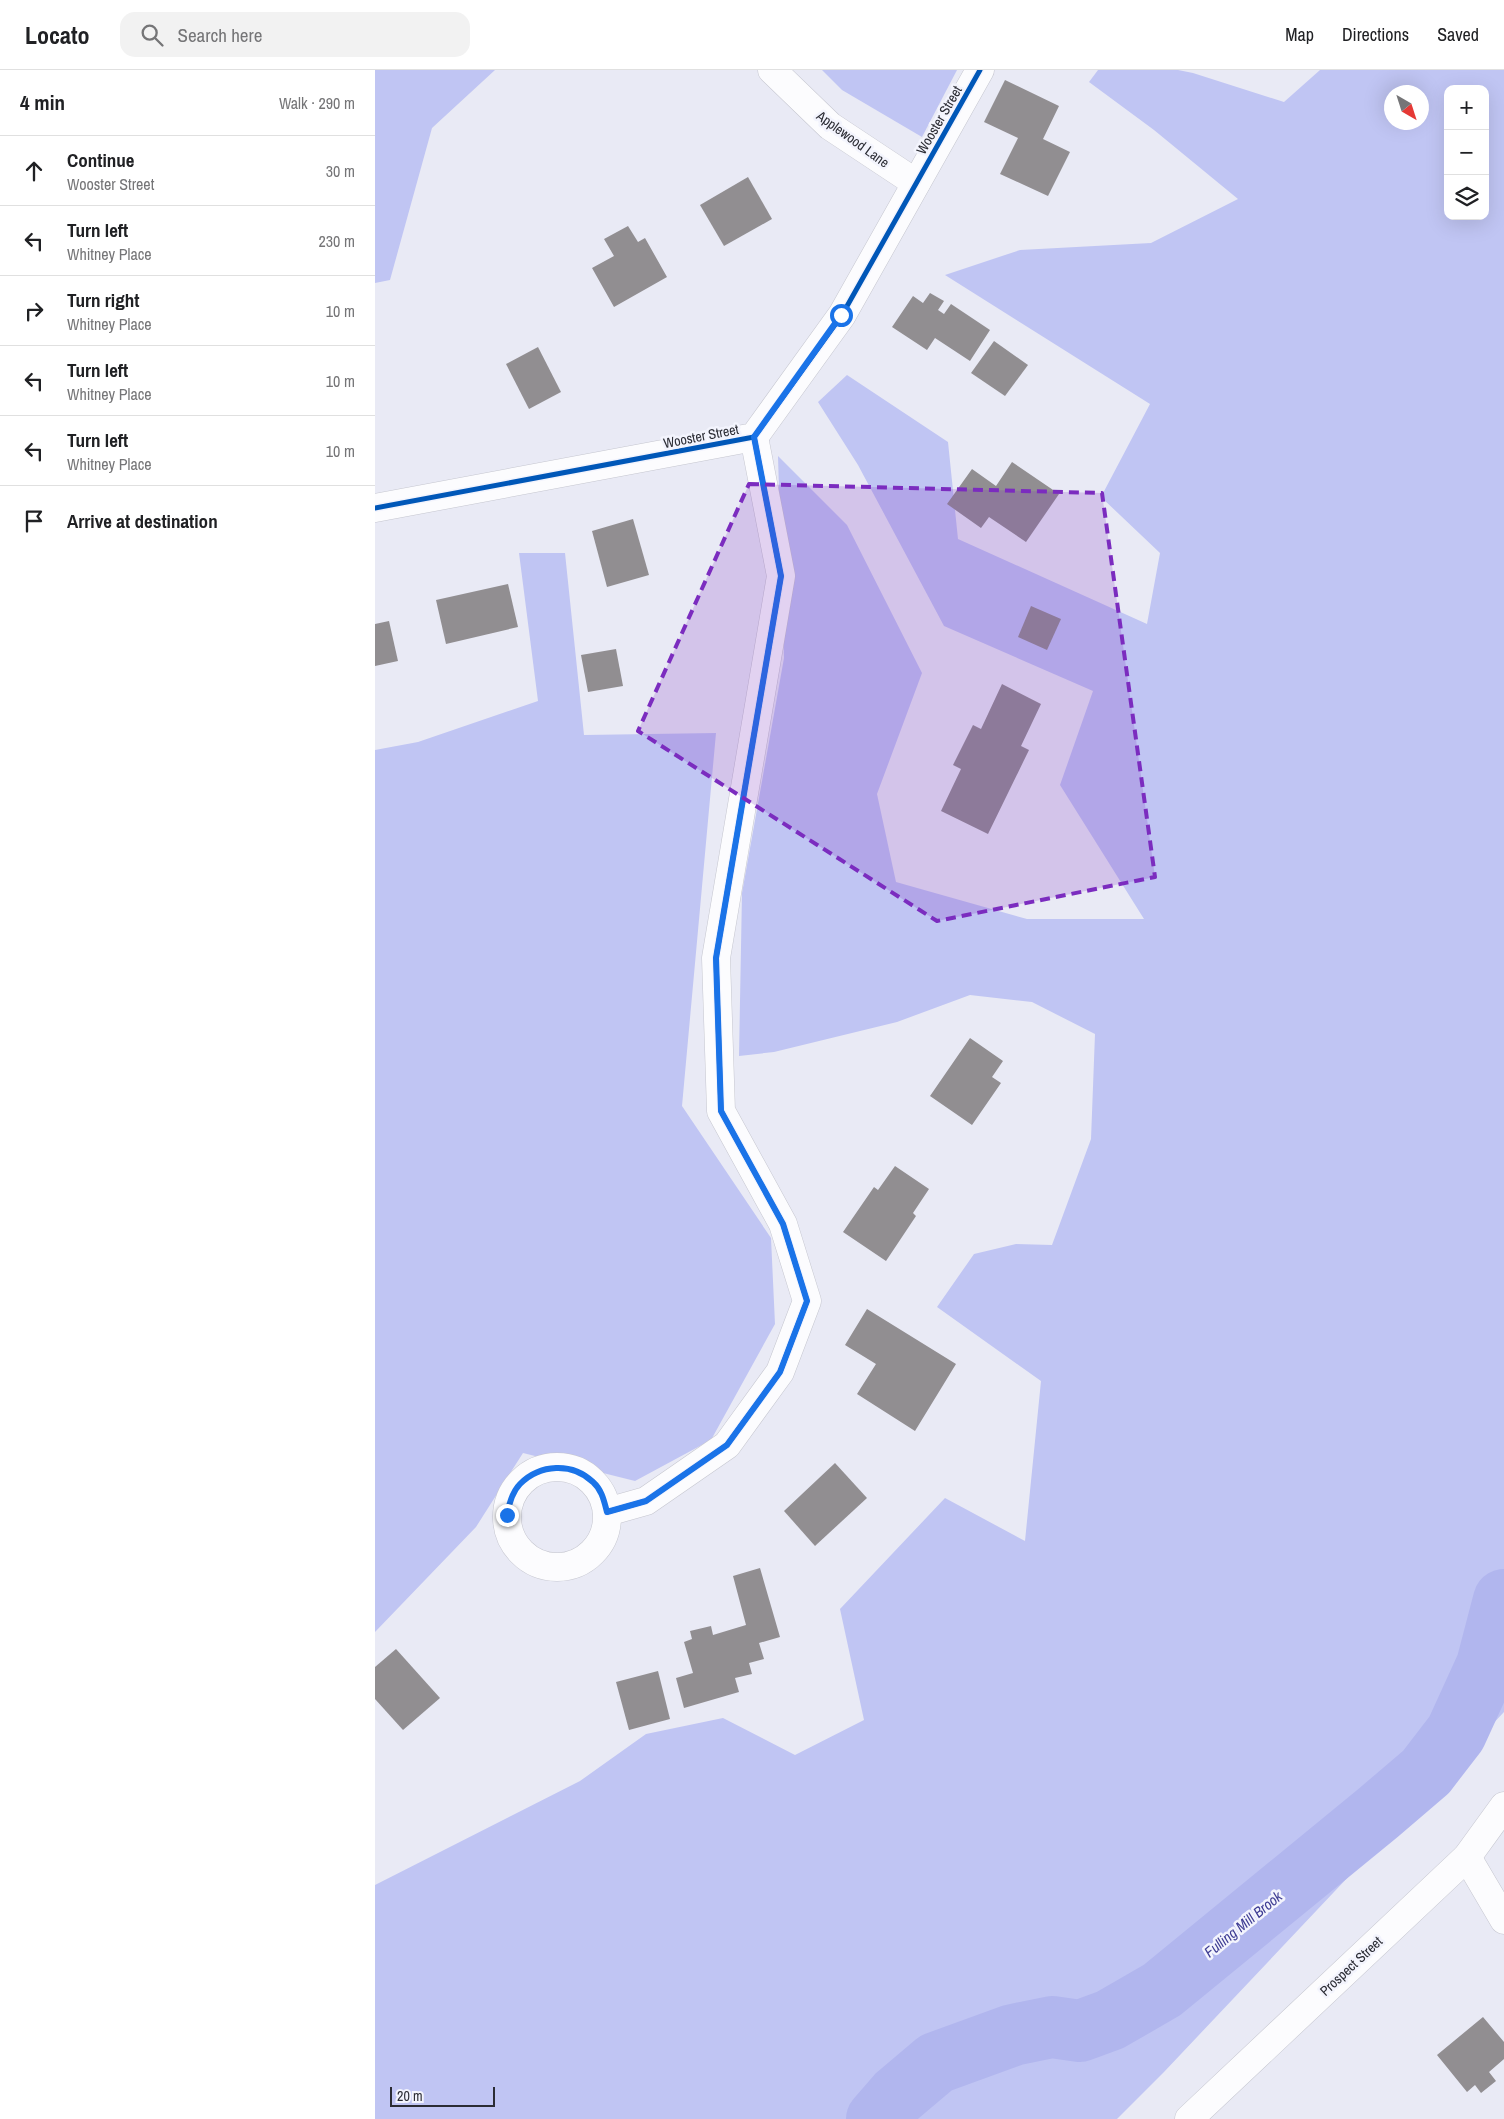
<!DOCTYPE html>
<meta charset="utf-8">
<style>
:root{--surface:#fff;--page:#f2f2f2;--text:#202124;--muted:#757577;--line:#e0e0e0}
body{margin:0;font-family:"Archivo Narrow",sans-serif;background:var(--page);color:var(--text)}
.controls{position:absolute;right:15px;top:15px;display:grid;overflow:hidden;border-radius:10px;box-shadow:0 5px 20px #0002}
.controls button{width:45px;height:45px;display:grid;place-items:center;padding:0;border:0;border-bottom:1px solid var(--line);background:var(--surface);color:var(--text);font:25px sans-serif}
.compass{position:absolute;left:1009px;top:15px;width:45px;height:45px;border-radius:50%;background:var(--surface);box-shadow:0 5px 20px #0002;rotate:141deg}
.scale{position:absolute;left:15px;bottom:12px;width:105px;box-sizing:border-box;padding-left:5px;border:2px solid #2b2c34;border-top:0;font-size:14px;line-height:18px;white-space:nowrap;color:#2b2c34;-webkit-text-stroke:4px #f3f4fd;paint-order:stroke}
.stop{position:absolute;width:15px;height:15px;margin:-11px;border:4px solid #1a73e8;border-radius:50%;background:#fff}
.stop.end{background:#1a73e8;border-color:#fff;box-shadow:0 1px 5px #0008}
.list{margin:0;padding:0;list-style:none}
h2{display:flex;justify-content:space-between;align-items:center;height:65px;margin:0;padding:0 20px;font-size:21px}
h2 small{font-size:16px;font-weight:400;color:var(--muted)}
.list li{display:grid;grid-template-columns:32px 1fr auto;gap:15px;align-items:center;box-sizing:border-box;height:70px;padding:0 20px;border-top:1px solid var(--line)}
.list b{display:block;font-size:19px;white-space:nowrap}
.list p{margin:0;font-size:16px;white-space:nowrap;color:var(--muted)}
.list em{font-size:16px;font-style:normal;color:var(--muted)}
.icon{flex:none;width:28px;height:28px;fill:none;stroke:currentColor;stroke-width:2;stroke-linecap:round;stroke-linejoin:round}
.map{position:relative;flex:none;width:1129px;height:2049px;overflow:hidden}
header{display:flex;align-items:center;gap:30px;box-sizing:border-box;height:70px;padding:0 25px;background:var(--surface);border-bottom:1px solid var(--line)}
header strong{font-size:24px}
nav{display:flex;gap:28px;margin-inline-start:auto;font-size:18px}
.search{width:350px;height:45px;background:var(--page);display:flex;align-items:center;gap:12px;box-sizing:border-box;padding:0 18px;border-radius:15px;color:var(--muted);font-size:19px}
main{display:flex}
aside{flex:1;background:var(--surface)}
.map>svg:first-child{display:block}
</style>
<header>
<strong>Locato</strong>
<div class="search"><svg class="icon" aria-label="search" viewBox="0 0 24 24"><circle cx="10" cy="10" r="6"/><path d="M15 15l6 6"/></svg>Search here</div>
<nav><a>Map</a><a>Directions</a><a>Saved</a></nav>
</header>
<main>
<aside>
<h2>4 min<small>Walk · 290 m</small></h2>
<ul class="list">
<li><svg class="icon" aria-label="ahead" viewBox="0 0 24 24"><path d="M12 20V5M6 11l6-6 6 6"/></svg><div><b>Continue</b><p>Wooster Street</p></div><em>30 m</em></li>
<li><svg class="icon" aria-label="left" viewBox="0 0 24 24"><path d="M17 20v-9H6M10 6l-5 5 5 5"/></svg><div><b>Turn left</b><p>Whitney Place</p></div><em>230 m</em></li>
<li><svg class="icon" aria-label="right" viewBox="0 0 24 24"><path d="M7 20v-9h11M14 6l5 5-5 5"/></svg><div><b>Turn right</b><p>Whitney Place</p></div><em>10 m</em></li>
<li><svg class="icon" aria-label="left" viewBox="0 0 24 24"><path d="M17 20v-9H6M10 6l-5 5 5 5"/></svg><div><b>Turn left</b><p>Whitney Place</p></div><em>10 m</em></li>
<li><svg class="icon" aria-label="left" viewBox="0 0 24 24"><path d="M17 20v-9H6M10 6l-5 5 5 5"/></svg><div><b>Turn left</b><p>Whitney Place</p></div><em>10 m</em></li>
<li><svg class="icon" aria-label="arrive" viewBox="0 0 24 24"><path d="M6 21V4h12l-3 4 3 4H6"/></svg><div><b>Arrive at destination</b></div></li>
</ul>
</aside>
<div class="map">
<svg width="1129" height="2049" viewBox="0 0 1129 2049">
<rect width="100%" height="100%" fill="#e9eaf5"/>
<g fill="#c0c5f3" fill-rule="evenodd">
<polygon points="0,0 120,0 57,58 15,210 0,213"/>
<polygon points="447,0 582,0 547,67 467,20"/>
<path d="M 723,0 L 803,0 L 818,3 L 909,32 L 945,0 L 1129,0 L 1129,1642 L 789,2002 L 742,2049 L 0,2049 L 0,1815 L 205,1711 L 271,1664 L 348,1648 L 420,1685 L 489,1650 L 465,1539 L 570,1428 L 650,1471 L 666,1311 L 562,1237 L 599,1184 L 641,1174 L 677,1175 L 716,1069 L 720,964 L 657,932 L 595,925 L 522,952 L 399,982 L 364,986 L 367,823 L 409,588 L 403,386 L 472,455 L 547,603 L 502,724 L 521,812 L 652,849 L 769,849 L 685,715 L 718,621 L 569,556 L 483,395 L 443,332 L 472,305 L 573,372 L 583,469 L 772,554 L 785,483 L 726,427 L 775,334 L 570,205 L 645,180 L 776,173 L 863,129 L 779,60 L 714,12 ZM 1073,19 L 1110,19 L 1110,146 L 1073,146 ZM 1016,22 L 1046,22 L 1046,52 L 1016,52 Z"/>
<polygon points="144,483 190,483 209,665 341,663 307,1036 396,1168 400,1254 336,1370 260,1411 148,1383 101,1457 0,1562 0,680 43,672 163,631"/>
</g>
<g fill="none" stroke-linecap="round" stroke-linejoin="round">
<polyline stroke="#b1b6ee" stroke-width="62" points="502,2049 522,2026 561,1993 638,1965 677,1957 705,1961 735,1950 787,1920 1003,1743 1051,1702 1081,1663 1112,1595 1129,1530"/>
</g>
<g fill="#918e91">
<polygon points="630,10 684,36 668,69 695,82 673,126 625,104 643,68 609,52"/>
<polygon points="373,107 397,149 349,176 325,135"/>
<polygon points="253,156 263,172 270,168 292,207 239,237 217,198 239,186 229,169"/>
<polygon points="555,223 569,231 563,240 569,244 576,234 615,260 595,291 560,268 552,280 517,257 538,226 548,233"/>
<polygon points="619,271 653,295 630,326 596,303"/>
<polygon points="163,277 186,322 154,339 131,294"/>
<polygon points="637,392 684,424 651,472 614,447 606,458 572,434 597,399 621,416"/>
<polygon points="258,449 274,505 232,517 217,461"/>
<polygon points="133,514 143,557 71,574 61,530"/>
<polygon points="656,536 686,549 672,580 643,567"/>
<polygon points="14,551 23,591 0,596 0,554"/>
<polygon points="241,579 248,616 213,622 206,585"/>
<polygon points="627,614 666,634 646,676 654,680 613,764 566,741 586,699 578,695 598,655 606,659"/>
<polygon points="595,968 628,991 617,1007 626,1013 597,1055 555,1026"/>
<polygon points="520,1096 554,1119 538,1143 541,1146 511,1191 468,1162 499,1117 503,1120"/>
<polygon points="492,1239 581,1294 540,1361 482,1324 501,1294 470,1275"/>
<polygon points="460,1393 492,1428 440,1476 409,1441"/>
<polygon points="385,1498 405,1567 384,1573 389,1589 374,1593 377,1604 360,1608 364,1622 309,1638 301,1608 318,1603 309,1572 317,1569 315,1561 336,1556 338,1565 371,1555 358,1506"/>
<polygon points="21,1579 65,1628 28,1660 0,1629 0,1597"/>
<polygon points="283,1601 295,1649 254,1660 241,1612"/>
<polygon points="1108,1947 1129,1972 1129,1989 1114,2002 1121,2011 1106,2023 1100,2015 1092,2022 1062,1985"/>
</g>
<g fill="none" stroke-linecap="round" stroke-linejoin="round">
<defs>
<g id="street">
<polyline points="397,0 455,56 541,113"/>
<polyline points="0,438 379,367 467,245 605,0"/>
<circle cx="182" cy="1447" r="50"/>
<polyline points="232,1442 271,1431 352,1375 405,1302 432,1231 408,1154 346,1041 341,888 406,506 379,367"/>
</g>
<g id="secondary">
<polyline points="1092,1787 1129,1850"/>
<polyline points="814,2049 1092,1787 1129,1736"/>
</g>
</defs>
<use href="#street" stroke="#c5c6cf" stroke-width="29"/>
<use href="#secondary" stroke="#c5c6cf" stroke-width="29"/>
<use href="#street" stroke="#fcfcfe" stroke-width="28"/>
<use href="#secondary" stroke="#fcfcfe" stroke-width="28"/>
<defs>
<g id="cycleway">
<polyline points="0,438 379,367 467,245 605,0"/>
<polyline points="232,1442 271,1431 352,1375 405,1302 432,1231 408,1154 346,1041 341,888 406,506 379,367"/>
</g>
</defs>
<use href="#cycleway" stroke="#f3f4fd" stroke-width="8"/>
<use href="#cycleway" stroke="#0057b8" stroke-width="5"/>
</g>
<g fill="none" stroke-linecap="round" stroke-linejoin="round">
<path stroke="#1a73e8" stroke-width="6" d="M 132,1445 C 134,1434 137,1422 145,1414 C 165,1394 197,1392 218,1412 C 227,1420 229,1431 232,1442 L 271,1431 L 352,1375 L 405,1302 L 432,1231 L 408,1154 L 346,1041 L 341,888 L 406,506 L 379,367 L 466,245"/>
</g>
<path fill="#7b2cbf" fill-opacity="0.2" stroke="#7b2cbf" stroke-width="4" stroke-dasharray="10 6" stroke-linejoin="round" d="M 374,414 L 727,423 L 780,807 L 562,851 L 263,661 Z"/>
<g text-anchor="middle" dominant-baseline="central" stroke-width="5" stroke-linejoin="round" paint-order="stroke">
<g font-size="14" fill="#2b2c34" stroke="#f3f4fd">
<text transform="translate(564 50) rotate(-60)">Wooster Street</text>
<text transform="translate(478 69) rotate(36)">Applewood Lane</text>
<text transform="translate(326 366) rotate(-11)">Wooster Street</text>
<text transform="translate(976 1896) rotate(-43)">Prospect Street</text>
</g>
<g font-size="15" font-style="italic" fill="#3e3c93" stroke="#f3f4fd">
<text transform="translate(868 1854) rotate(-39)">Fulling Mill Brook</text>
</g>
</g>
</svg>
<div class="controls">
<button>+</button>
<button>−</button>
<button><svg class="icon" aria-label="layers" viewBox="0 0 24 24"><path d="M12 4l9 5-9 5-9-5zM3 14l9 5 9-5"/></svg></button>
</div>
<svg class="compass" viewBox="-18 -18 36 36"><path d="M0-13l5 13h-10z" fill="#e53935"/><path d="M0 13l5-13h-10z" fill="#757577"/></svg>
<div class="scale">20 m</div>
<div class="stop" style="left:466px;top:245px"></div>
<div class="stop end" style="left:132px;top:1445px"></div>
</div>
</main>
